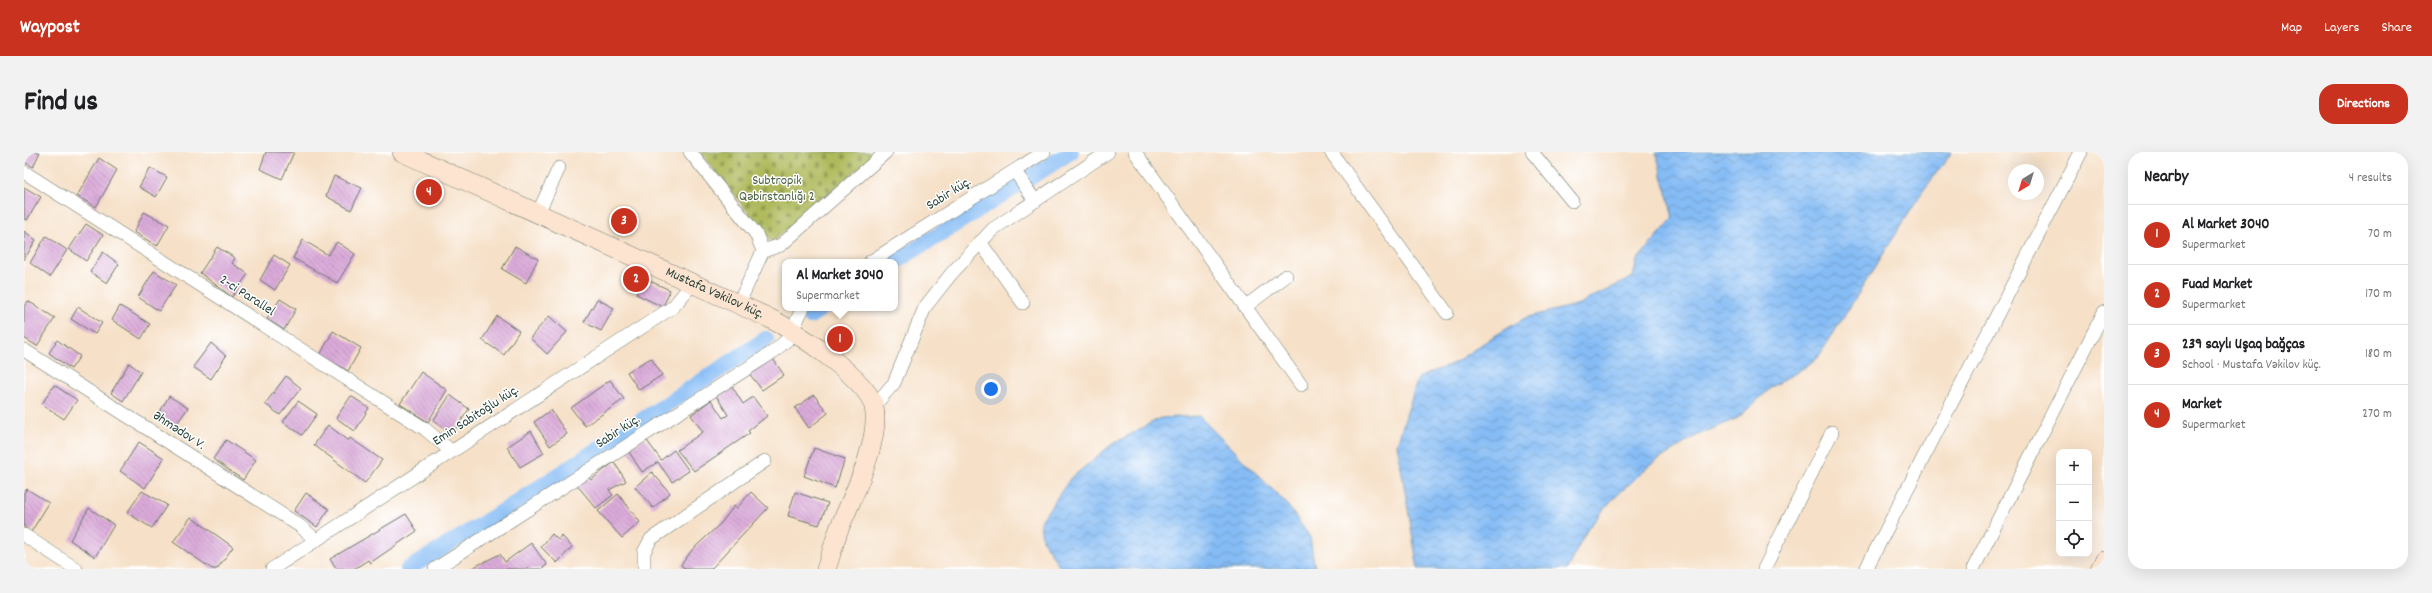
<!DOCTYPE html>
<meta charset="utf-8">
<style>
:root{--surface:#fff;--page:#f2f2f2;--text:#202124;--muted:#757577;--line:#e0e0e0;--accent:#c8321e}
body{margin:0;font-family:Dekko,sans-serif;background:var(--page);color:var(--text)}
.controls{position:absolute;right:12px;bottom:12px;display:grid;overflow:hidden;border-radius:8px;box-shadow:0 4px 16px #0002}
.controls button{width:36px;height:36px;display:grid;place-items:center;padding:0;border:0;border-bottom:1px solid var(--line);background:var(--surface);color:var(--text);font:20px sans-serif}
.compass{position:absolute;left:1984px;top:12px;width:36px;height:36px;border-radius:50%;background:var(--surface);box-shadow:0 4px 16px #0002;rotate:218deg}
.you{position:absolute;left:967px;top:237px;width:14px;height:14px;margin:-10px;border:3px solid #fff;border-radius:50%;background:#1a73e8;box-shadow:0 0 0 6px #1a73e833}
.badge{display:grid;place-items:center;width:26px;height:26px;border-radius:50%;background:var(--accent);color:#fff;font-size:13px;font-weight:700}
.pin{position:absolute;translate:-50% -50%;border:2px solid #fff;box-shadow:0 1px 4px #0006}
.popup{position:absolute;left:758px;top:107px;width:116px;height:52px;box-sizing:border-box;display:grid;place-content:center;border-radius:8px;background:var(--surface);filter:drop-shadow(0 1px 3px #0005);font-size:13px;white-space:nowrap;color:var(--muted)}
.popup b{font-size:15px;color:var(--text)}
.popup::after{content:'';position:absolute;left:50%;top:100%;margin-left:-8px;border:8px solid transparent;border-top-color:var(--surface)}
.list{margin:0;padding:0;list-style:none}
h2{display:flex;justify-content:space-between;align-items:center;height:52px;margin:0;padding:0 16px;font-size:17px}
h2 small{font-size:13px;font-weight:400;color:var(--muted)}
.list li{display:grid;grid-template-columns:26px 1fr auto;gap:12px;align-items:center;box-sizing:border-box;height:60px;padding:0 16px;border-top:1px solid var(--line)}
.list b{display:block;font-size:15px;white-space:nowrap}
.list p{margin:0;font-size:13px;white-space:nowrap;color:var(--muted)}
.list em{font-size:13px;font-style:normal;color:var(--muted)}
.icon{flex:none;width:22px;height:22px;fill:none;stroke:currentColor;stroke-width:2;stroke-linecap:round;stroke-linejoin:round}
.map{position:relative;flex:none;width:2080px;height:417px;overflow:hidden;border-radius:16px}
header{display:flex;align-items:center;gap:24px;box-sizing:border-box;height:56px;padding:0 20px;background:var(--accent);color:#fff}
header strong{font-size:19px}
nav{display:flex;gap:22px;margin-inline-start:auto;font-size:14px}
.intro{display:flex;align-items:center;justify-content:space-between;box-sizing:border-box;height:96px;padding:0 24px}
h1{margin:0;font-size:28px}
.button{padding:10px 18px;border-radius:16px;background:var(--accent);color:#fff;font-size:14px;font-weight:700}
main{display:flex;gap:24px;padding:0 24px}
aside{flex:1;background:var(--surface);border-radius:16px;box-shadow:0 4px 16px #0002}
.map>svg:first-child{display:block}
</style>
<header>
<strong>Waypost</strong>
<nav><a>Map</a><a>Layers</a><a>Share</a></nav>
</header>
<div class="intro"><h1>Find us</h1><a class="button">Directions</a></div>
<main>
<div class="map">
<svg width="2080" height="417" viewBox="0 0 2080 417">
<defs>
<pattern id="cemetery-stones" width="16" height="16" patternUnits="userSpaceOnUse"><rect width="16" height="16" fill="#afba5c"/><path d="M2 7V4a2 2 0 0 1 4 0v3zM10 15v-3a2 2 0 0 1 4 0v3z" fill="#8e984d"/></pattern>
<pattern id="water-waves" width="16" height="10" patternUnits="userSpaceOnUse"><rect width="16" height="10" fill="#85bcf5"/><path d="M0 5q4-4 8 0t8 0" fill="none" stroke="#6c9ac7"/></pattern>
<pattern id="building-back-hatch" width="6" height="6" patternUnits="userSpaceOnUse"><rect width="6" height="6" fill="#dbabda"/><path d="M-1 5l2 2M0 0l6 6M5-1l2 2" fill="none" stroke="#b18cb2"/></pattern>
</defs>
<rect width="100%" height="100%" fill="#fff"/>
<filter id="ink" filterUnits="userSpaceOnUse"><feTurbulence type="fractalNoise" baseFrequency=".025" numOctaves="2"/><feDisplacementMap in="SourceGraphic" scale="8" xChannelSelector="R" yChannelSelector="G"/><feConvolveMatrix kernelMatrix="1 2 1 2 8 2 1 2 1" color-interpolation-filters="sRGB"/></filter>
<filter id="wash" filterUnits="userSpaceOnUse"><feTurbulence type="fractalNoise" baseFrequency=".012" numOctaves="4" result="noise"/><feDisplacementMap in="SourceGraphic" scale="16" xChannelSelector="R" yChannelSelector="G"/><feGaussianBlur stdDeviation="0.9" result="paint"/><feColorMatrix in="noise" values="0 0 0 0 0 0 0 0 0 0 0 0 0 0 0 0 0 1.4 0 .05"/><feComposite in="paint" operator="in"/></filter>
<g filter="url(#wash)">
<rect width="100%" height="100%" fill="#f6e0c7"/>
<polygon fill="url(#cemetery-stones)" stroke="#677c48" points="676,0 853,0 748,90"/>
<g fill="url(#water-waves)" stroke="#527c94">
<polygon points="1632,0 1928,0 1899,39 1795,204 1780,216 1748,235 1714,266 1672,284 1625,314 1586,350 1563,378 1543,417 1394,417 1373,292 1394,226 1430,211 1467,186 1501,166 1555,152 1609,125 1613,108 1649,66"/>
<polygon points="1175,264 1262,351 1286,385 1291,417 1037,417 1018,387 1016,370 1046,327 1087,293 1136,266"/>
</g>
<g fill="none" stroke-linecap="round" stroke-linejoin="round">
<g stroke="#85bcf5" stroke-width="16">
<polyline points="871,110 1047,0"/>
<polyline points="786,164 798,156"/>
<polyline points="384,417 487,354 742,187"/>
</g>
</g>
<g id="blocks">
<g fill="url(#building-back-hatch)">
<polygon points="0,0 16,0 9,15 0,10"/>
<polygon points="242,0 270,0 258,27 236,17"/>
<polygon points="75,6 93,18 72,55 53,44"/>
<polygon points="126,16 143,25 132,45 115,35"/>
<polygon points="310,24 338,36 327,58 302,44"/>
<polygon points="0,35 17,45 3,68 0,67"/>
<polygon points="120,60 145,73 133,94 110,80"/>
<polygon points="62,72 79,83 62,109 45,97"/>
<polygon points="0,79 12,88 0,108"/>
<polygon points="22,84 43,98 26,125 6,111"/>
<polygon points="279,88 304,103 313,90 331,102 313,131 269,106"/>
<polygon points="491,94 514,107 502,131 478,117"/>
<polygon points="193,95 211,106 208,111 224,122 208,145 176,121"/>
<polygon points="79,100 95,112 83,131 66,120"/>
<polygon points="250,103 266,113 251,138 236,128"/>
<polygon points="130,119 152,133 135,159 114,145"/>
<polygon points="619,126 646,138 639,155 612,142"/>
<polygon points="256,147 272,157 260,178 243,167"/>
<polygon points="573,147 590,156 577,179 560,170"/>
<polygon points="4,149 31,166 13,194 0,186 0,154"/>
<polygon points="96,154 126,172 117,187 88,168"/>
<polygon points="54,155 78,171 71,182 47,167"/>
<polygon points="473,164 495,179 480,203 458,188"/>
<polygon points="525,164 543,180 523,202 506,186"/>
<polygon points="309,179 337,196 324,219 296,203"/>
<polygon points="33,188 56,204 47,217 25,201"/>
<polygon points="187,191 202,204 187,227 169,215"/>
<polygon points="747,204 760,223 738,238 724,220"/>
<polygon points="627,206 638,223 615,238 603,220"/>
<polygon points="105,211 117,220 99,249 87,241"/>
<polygon points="397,220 423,238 404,270 376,252"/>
<polygon points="262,224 277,236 256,263 241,252"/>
<polygon points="586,228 600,247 561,274 547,256"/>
<polygon points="706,231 719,252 729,245 743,264 724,279 726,281 670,319 653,298 679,280 667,263 687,248 699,266 704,263 690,240"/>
<polygon points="30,233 53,248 40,267 18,252"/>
<polygon points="426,243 445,257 428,282 409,269"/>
<polygon points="790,243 804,261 785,276 771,256"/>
<polygon points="145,244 164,256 151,274 134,263"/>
<polygon points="327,244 345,256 331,279 312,266"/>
<polygon points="274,249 293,262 278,283 259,270"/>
<polygon points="527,258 543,282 526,294 510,270"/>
<polygon points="304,273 324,289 326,286 358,308 341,331 290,293"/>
<polygon points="507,279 520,301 496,315 483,295"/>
<polygon points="621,286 637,308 650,298 665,319 648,330 634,310 618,320 603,297"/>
<polygon points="202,288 232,308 219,328 189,307"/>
<polygon points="115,290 140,306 121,336 96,319"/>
<polygon points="790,296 821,307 811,336 780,324"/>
<polygon points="590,310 602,329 585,338 589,343 572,356 553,333 564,324 567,328"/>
<polygon points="628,320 646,341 629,356 611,335"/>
<polygon points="3,337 25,351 7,380 0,375 0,341"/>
<polygon points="118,339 143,353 128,376 103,361"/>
<polygon points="727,340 744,356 687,417 661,417 657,413 668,398 698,370 710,354 713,356"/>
<polygon points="771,340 804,351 795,373 764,364"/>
<polygon points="282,341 305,357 293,375 270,359"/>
<polygon points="594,342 616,370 598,386 574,359"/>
<polygon points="65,356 90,373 71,405 46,388"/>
<polygon points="382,362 393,379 346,411 344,408 330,417 313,417 306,407"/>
<polygon points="167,365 209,395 193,417 188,417 149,390"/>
<polygon points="528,382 534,388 538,384 548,395 533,411 517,395"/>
<polygon points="507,391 523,413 517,417 446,417 476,402 481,410"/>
</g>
</g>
</g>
<g filter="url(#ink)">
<use href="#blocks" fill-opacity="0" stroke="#6a7667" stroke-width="1"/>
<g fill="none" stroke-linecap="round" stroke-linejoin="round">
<defs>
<g id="street">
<polyline points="666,0 732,82 739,99"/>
<polyline points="1111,0 1277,233"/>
<polyline points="1307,0 1423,161"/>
<polyline points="1508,0 1548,49"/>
<polyline points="991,19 1011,49"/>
<polyline points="0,20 401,277 427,299"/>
<polyline points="514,61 535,16"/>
<polyline points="956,90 999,151"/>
<polyline points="846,110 1020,0"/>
<polyline points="714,153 739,99 757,93 862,0"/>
<polyline points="1221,155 1262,124"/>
<polyline points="0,198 276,374 292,388"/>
<polyline points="850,254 870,231 901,155 927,122 969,77 1084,0"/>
<polyline points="0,383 52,417"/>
<polyline points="248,417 649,155 668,132"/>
<polyline points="411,417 749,200 763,188 779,156"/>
<polyline points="620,417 620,400 627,387 741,309"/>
<polyline points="1740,417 1808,280"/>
<polyline points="1842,417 2057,0"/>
<polyline points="1949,417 2080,160"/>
</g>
<g id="secondary">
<path id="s1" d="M 378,0 L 745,166 C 771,179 844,227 850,255 C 857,290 828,345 815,377 C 810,390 807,404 802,417"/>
<polyline points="2076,417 2080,409"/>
</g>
</defs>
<use href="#street" stroke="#6a7667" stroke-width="14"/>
<use href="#secondary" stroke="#6a7667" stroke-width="20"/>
<use href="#street" stroke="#fff" stroke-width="13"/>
<use href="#secondary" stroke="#fde4d1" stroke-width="19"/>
</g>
</g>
<g text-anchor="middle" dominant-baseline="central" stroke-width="3" stroke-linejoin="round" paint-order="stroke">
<g font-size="14" fill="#4a6240" stroke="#fff">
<text x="753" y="29">Subtropik<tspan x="753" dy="16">Qəbirstanlığı 2</tspan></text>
</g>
<g font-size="14" fill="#1f3d34" stroke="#fff">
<text transform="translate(925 42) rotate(-32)">Sabir küç.</text>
<text stroke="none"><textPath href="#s1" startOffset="343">Mustafa Vəkilov küç.</textPath></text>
<text transform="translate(223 144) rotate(33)">2-ci Parallel</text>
<text transform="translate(452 264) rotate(-33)">Emin Sabitoğlu küç.</text>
<text transform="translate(155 279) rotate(33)">Əhmədov V.</text>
<text transform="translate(594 280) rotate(-33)">Sabir küç.</text>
</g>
</g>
</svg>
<div class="controls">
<button>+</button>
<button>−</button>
<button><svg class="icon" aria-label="locate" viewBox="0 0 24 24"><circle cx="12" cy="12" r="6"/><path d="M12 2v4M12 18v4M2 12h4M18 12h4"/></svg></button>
</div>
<svg class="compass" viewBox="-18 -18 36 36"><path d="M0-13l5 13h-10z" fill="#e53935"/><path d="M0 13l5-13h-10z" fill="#757577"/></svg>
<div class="you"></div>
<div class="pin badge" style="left:816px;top:187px">1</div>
<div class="popup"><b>Al Market 3040</b>Supermarket</div>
<div class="pin badge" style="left:612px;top:127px">2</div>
<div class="pin badge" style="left:600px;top:69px">3</div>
<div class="pin badge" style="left:405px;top:40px">4</div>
</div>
<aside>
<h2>Nearby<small>4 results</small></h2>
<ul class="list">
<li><span class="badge">1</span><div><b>Al Market 3040</b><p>Supermarket</p></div><em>70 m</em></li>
<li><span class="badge">2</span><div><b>Fuad Market</b><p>Supermarket</p></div><em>170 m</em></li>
<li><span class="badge">3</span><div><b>239 saylı Uşaq bağças</b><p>School · Mustafa Vəkilov küç.</p></div><em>180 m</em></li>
<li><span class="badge">4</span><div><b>Market</b><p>Supermarket</p></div><em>270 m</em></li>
</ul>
</aside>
</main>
